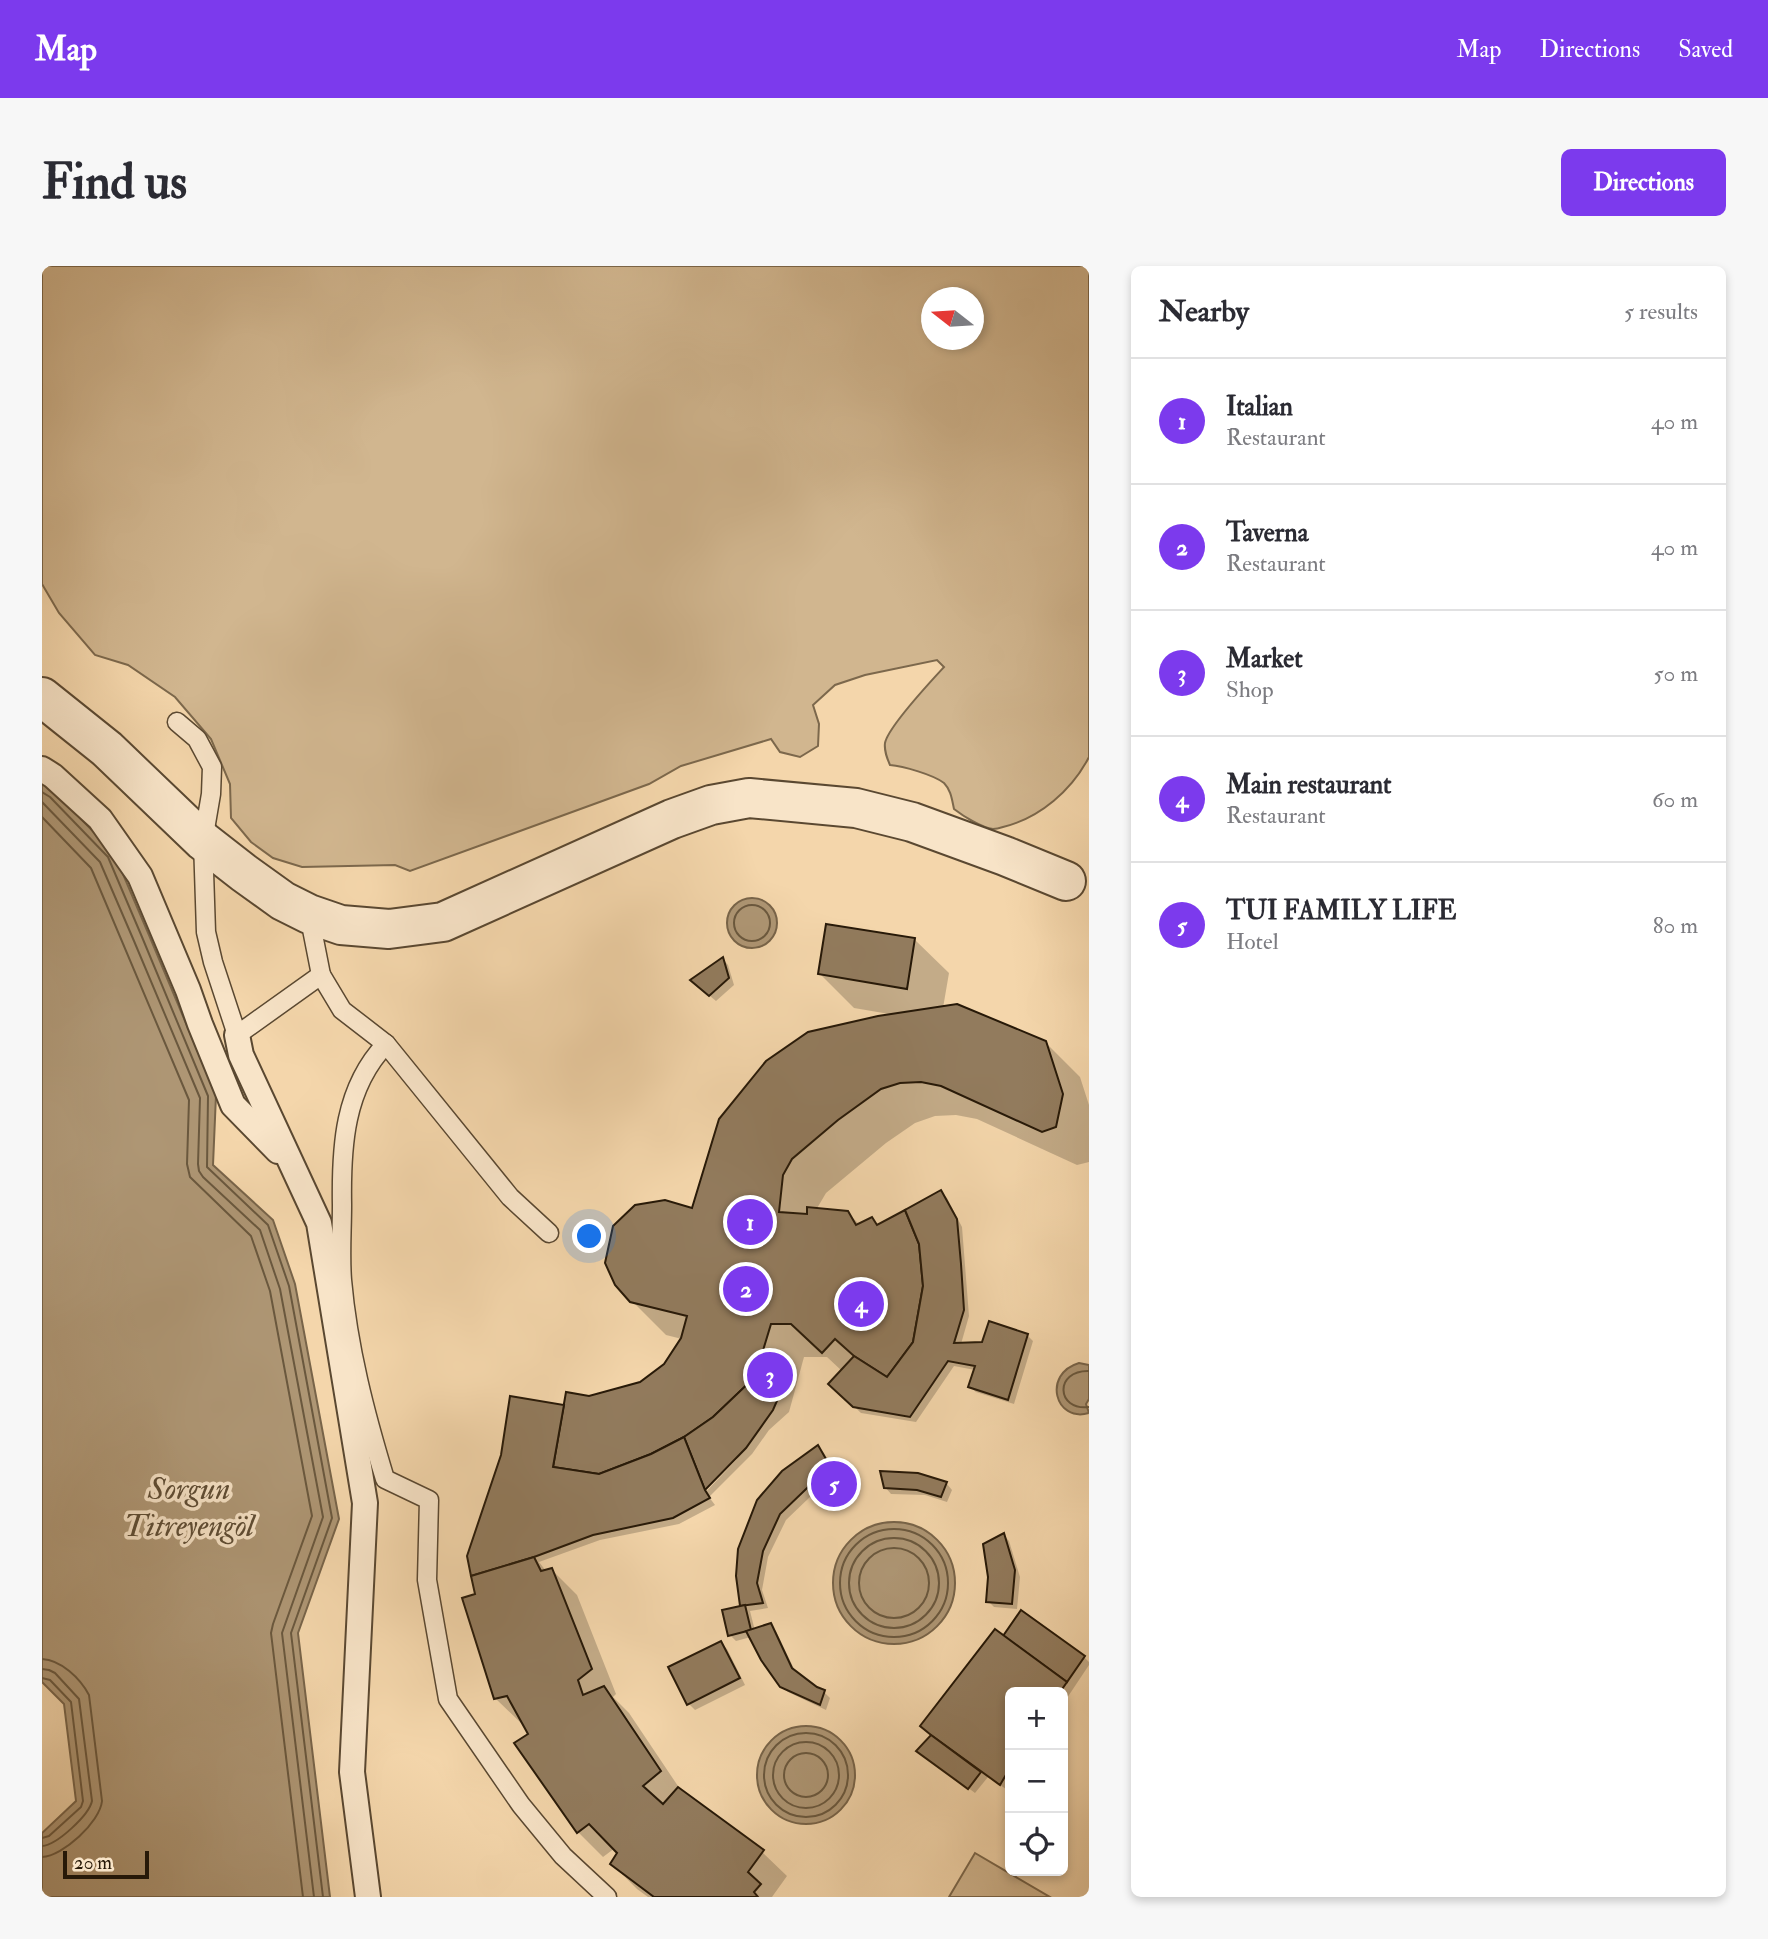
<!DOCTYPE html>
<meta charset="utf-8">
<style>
:root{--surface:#fff;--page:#f7f7f7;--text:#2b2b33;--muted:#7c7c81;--line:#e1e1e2;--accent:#7c3aed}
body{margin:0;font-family:"IM FELL Double Pica",serif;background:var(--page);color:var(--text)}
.controls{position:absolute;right:21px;bottom:21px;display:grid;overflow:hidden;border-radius:10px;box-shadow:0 4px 10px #0003}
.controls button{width:63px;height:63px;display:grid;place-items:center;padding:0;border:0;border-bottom:2px solid var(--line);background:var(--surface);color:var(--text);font:35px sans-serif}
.compass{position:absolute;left:879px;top:21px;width:63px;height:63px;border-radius:50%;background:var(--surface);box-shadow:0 4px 10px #0003;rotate:287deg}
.scale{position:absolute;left:21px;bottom:18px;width:86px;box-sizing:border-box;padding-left:7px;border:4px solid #271908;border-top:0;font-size:19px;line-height:24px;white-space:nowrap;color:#271908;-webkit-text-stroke:5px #f8e4c8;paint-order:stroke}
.you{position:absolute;left:548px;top:971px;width:24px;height:24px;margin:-18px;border:5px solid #fff;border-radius:50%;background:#1a73e8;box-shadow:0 0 0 10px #1a73e833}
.badge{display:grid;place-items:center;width:46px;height:46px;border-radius:50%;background:var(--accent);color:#fff;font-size:23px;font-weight:700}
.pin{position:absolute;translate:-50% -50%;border:4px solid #fff;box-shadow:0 2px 7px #0006}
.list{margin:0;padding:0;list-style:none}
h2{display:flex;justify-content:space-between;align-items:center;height:91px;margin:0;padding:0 28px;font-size:30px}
h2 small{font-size:23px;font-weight:400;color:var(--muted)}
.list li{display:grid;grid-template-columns:46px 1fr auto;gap:21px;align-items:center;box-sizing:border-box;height:126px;padding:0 28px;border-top:2px solid var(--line)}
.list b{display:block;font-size:26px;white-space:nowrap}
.list p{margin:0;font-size:23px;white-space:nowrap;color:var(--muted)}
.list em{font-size:23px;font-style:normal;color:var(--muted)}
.icon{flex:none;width:38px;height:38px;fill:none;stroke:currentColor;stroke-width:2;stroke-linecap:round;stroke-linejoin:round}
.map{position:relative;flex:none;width:1047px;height:1631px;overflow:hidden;border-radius:10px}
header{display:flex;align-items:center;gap:42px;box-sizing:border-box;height:98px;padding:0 35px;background:var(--accent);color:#fff}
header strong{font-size:33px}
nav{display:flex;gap:38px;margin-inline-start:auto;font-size:24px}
.intro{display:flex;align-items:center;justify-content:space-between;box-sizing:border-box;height:168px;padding:0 42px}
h1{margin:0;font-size:49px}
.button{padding:18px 32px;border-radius:10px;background:var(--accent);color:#fff;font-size:24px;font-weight:700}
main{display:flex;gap:42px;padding:0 42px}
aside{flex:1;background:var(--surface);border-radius:10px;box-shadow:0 4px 10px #0003}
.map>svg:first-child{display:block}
</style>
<header>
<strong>Map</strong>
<nav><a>Map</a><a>Directions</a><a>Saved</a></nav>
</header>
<div class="intro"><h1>Find us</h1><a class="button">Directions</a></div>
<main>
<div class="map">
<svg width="1047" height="1631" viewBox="0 0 1047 1631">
<rect width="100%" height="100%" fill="#f4d6ab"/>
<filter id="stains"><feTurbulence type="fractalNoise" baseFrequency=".00286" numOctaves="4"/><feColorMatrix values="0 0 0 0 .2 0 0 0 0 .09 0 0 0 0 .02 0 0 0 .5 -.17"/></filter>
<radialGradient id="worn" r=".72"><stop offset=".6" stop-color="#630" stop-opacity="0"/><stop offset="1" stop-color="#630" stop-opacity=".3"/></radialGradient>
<g fill="#d1b68f" stroke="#7c684c" stroke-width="2" fill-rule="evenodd">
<path d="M 0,0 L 1047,0 L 1047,491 C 1030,524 998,552 961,561 C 958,562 954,563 951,563 C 940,562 921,550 912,543 C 910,534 909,524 902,517 C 892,509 861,500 848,499 C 845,492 842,485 843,477 C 846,461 890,414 902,401 L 895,394 L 823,409 L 793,419 L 771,439 L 777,458 L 776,480 L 758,491 L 738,486 L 729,473 L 639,500 L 607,518 L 368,605 L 353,599 L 260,601 L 231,592 L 209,576 L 189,552 L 188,518 L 169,473 L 133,431 L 86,399 L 53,389 L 17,347 L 0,318 ZM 890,32 L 932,32 L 932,74 L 890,74 Z"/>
<polygon points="933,1587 1008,1631 907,1631"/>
</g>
<g fill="#ae9674" stroke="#786449" stroke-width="2">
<polygon points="0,517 12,525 72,587 107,669 174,829 171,899 231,954 253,1018 297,1253 256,1367 288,1631 0,1631 0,1567 34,1535 22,1438 0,1416"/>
<circle cx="710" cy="657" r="25"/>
<path d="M 1037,1097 L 1047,1099 L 1047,1133 L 1044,1138 L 1047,1147 C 1013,1157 1000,1108 1037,1097 Z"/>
<circle cx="852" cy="1317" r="61"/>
<circle cx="764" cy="1509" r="49"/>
</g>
<g fill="#0003" fill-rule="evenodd">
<path d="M 872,673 L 907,707 L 901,742 L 1003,776 L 1038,811 L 1047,839 L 1047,896 L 1035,899 L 935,853 L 914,849 L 893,850 L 873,857 L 844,877 L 784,927 L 774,944 L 805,946 L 818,959 L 829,953 L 837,960 L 899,926 L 905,932 L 920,961 L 927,1050 L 919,1078 L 941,1078 L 985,1069 L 991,1075 L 972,1138 L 934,1126 L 928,1121 L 933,1104 L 912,1100 L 874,1156 L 819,1147 L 789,1118 L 800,1105 L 785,1091 L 762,1091 L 747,1146 L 727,1164 L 710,1188 L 667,1231 L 673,1239 L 637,1258 L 558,1274 L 497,1296 L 504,1305 L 510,1304 L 535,1329 L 574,1428 L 571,1431 L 587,1447 L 640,1526 L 720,1586 L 745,1610 L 730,1631 L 606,1631 L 595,1623 L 570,1598 L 577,1587 L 573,1582 L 561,1591 L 536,1566 L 474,1477 L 488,1469 L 481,1457 L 479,1457 L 454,1433 L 435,1329 L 523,1141 L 547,1132 L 599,1117 L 623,1099 L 640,1073 L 624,1069 L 590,1035 L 651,944 L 853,749 L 812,742 L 778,708 ZM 696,1192 L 658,1232 L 655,1229 L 689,1196 Z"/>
<polygon points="681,693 686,699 692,719 674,735 656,720"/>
<polygon points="776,1181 782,1187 793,1207 744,1254 726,1291 720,1324 726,1342 708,1345 713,1365 728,1359 734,1365 754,1407 774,1422 782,1426 788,1432 784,1444 746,1426 739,1420 709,1371 694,1375 688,1369 700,1342 696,1310"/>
<polygon points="876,1209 905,1218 910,1224 905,1236 883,1229 849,1228 843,1221"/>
<polygon points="962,1269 967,1275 978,1311 975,1343 952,1341 946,1335"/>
<polygon points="980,1346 1042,1391 1047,1396 1047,1399 1021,1438 1021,1426 968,1426 968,1517 964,1523 946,1511 933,1527 877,1485 891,1469"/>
<polygon points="679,1377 685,1383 703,1419 653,1444 647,1438 629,1402"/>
</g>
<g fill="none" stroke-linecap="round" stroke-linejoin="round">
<g stroke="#6a583e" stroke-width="2">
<polyline points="0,526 8,531 66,591 100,671 166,830 165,901 226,959 247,1020 290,1252 249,1367 281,1631"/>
<polyline points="0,536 58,596 92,675 158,832 156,898 157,905 161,911 218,964 238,1023 281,1251 240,1367 272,1631"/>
<polyline points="0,551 49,602 147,834 145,898 148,911 209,970 228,1025 270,1250 231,1358 229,1367 261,1631"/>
<circle cx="710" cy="657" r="18"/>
<path d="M 1047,1105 C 1012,1104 1014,1145 1047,1141"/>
<circle cx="852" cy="1317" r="54"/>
<circle cx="852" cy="1317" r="45"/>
<circle cx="852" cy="1317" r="35"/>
<path d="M 0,1393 C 19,1394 38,1412 47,1429 L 60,1535 C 58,1556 21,1590 0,1591"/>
<path d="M 0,1403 L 7,1404 L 13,1407 L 37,1433 L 50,1535 C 47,1549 15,1579 0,1580"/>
<polyline points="0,1412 8,1414 29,1436 41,1535 39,1541 7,1570 0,1572"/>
<circle cx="764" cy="1509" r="42"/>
<circle cx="764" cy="1509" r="33"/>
<circle cx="764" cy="1509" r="22"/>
</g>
</g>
<g fill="#927b5d" stroke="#271908" stroke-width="2">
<polygon points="784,658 873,672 865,723 776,708"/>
<polygon points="681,691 687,712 667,730 648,714"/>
<polygon points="915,738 1004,775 1021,828 1014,861 1000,866 899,820 879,816 858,817 839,823 796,854 750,893 741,909 737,946 765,948 765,941 806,945 814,959 830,951 835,959 863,944 877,978 881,1020 871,1076 845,1111 812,1090 793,1073 780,1087 749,1058 729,1058 713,1111 671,1151 642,1171 609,1188 557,1208 511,1201 524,1126 547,1130 598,1116 622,1098 639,1072 645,1050 588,1036 573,1019 563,997 571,960 593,939 623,934 650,942 677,853 724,795 766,766 836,750"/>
<polygon points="899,924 915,953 919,998 922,1044 912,1077 940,1076 947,1055 986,1068 966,1134 926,1121 933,1100 906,1095 868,1151 811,1141 786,1118 812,1090 845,1111 871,1076 881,1020 877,978 863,944"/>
<polygon points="719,1090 750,1100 731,1144 704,1182 663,1224 642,1171 671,1151 713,1111"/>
<polygon points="468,1130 522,1139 511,1201 557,1208 609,1188 642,1171 663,1224 668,1232 631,1252 551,1269 492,1291 429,1310 425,1290 459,1189"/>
<polygon points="776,1179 788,1200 738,1248 721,1285 715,1317 721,1337 698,1340 694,1310 696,1283 715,1234 740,1205"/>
<polygon points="838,1205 876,1207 905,1216 899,1231 875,1224 842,1222"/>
<polygon points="962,1267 973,1304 970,1338 944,1336 946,1311 941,1278"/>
<polygon points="492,1291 499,1305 510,1302 550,1403 536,1414 541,1429 562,1420 619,1505 601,1520 621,1538 636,1521 722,1584 706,1606 719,1618 712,1626 716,1631 612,1631 568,1598 575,1587 547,1558 535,1567 472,1477 486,1468 465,1430 452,1433 420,1332 433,1328 429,1310"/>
<polygon points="703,1339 709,1364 686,1370 680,1344"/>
<polygon points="979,1344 1043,1390 1025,1416 961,1370"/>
<polygon points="729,1357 750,1402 775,1421 783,1424 778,1439 738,1421 719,1394 704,1365"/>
<polygon points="953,1363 1025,1416 1018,1426 968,1426 968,1502 958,1519 889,1469 878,1460"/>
<polygon points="679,1375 698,1412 645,1439 626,1401"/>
<polygon points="889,1469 939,1506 926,1523 874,1485"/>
</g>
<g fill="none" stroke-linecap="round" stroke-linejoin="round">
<defs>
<g id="service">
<polyline points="135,456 155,473 170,501 169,528 161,575 164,666 171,696 195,769 279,709 267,648"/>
<polyline points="279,709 300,744 344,778 468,931 507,967"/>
<path d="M 344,778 C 302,822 299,881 300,939 C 300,964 298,989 300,1014 C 306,1082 323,1147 343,1213 L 387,1234 L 385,1314 L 406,1433 L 479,1539 L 521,1590 L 565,1631"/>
</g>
<g id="pedestrian">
<polyline points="0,503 11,510 58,553 98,610 146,724 158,758 191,839 236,885"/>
<polyline points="195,769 199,789 277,957 323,1237 310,1506 326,1631"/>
</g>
<polyline id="tertiary" points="0,431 65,483 161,575 202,607 241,635 267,648 299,659 347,663 401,656 630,553 669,539 707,532 814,542 870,556 963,590 1024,615"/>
</defs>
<use href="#service" stroke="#5a4831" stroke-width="21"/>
<use href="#pedestrian" stroke="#5a4831" stroke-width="28"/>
<use href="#tertiary" stroke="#5a4831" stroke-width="42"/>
<use href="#service" stroke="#f8e4c8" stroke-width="18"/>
<use href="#pedestrian" stroke="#f8e4c8" stroke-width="24"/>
<use href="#tertiary" stroke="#f8e4c8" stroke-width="38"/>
</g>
<g text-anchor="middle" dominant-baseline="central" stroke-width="7" stroke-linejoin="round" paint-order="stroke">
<g font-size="32" font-style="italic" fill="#5d4b33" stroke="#f8e4c8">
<text x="147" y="1223">Sorgun<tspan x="147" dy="37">Titreyengöl</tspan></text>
</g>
</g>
<rect width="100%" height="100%" filter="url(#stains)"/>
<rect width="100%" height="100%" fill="url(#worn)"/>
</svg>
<div class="controls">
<button>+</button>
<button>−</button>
<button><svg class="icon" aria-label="locate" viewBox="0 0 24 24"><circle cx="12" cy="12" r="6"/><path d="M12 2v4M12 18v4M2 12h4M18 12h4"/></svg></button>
</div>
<svg class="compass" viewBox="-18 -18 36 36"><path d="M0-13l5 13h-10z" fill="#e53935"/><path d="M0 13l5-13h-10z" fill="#7c7c81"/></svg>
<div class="scale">20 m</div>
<div class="you"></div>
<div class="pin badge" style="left:708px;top:956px">1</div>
<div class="pin badge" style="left:704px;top:1023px">2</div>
<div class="pin badge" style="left:728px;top:1109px">3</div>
<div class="pin badge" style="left:819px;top:1038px">4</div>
<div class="pin badge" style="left:792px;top:1218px">5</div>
</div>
<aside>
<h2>Nearby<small>5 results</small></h2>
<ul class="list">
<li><span class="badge">1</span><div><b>Italian</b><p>Restaurant</p></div><em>40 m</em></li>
<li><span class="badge">2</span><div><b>Taverna</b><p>Restaurant</p></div><em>40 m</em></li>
<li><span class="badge">3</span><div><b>Market</b><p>Shop</p></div><em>50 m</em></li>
<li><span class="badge">4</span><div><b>Main restaurant</b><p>Restaurant</p></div><em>60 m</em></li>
<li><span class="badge">5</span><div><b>TUI FAMILY LIFE</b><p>Hotel</p></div><em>80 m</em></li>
</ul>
</aside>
</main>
